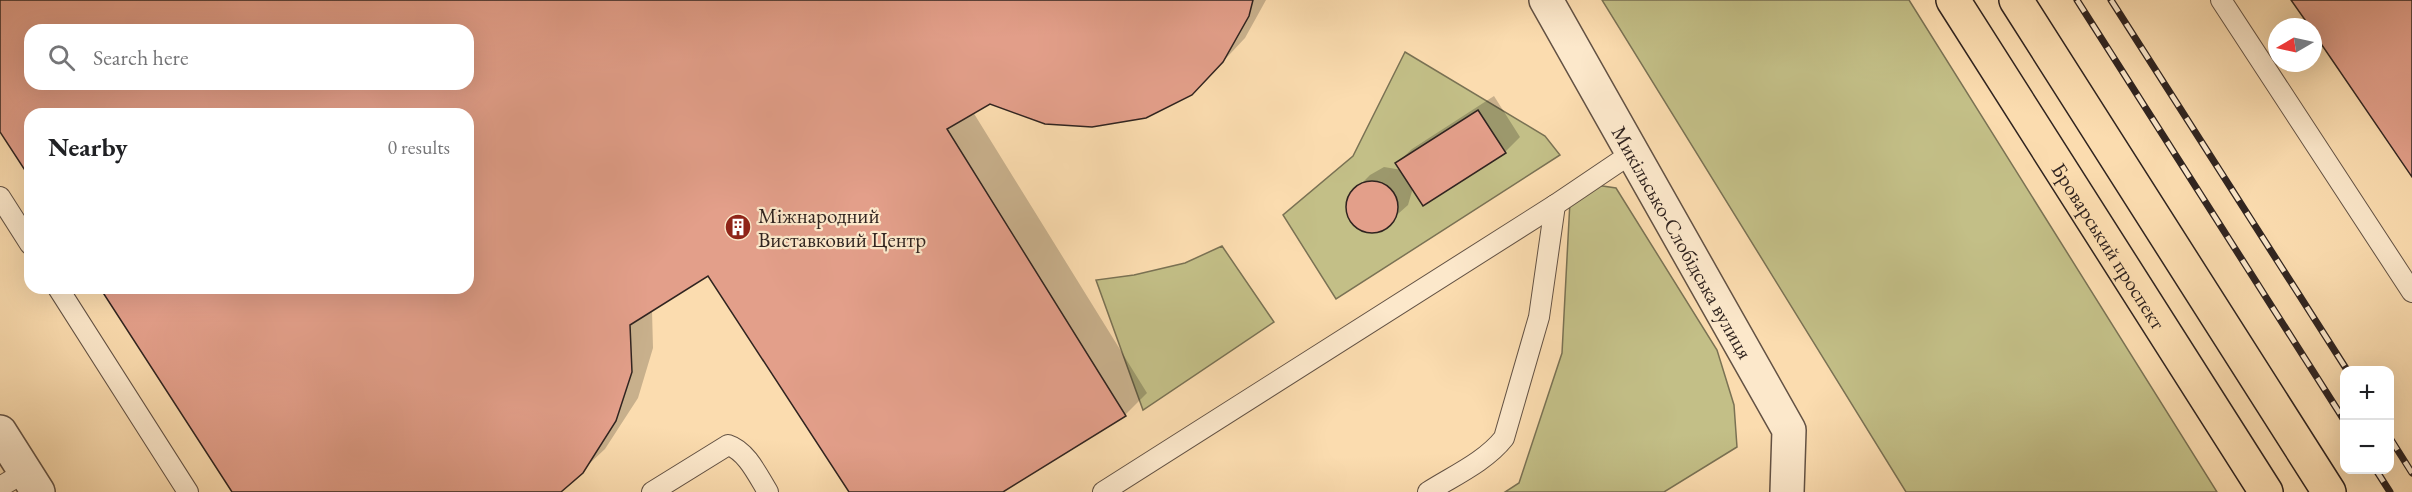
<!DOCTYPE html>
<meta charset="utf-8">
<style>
:root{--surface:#fff;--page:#f2f2f2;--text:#202124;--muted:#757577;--line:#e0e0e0}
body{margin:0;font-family:"EB Garamond",serif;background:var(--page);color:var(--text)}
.controls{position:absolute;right:18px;bottom:18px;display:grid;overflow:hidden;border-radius:12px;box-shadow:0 6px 24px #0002}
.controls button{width:54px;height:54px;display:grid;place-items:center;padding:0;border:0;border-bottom:2px solid var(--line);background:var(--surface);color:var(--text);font:30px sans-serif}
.compass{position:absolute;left:2268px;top:18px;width:54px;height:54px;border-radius:50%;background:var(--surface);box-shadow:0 6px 24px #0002;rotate:261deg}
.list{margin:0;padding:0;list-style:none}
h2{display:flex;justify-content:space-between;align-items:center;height:78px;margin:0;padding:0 24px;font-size:26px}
h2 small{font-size:20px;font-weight:400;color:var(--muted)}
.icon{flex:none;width:33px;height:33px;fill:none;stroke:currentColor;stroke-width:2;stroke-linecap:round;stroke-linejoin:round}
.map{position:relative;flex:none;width:2412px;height:492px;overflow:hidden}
.search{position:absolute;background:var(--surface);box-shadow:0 6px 24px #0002;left:24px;top:24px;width:450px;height:66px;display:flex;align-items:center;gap:15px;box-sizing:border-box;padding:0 21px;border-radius:18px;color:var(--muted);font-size:22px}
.panel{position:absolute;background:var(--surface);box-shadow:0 6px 24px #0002;left:24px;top:108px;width:450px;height:186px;border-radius:18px}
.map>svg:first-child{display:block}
</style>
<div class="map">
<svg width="2412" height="492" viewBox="0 0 2412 492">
<rect width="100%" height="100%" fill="#fbdcaf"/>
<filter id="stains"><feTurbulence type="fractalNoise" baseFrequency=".00333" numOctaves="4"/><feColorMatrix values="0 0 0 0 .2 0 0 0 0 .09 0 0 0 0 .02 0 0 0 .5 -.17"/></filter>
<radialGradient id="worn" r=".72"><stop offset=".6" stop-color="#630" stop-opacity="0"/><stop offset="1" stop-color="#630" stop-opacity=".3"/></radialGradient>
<g fill="#c3bf87" stroke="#7a7254" stroke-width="1.5">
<polygon points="1602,0 1909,0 2217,492 1906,492"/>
<polygon points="1405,52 1545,136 1560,155 1336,299 1283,215 1353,156"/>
<polygon points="1589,184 1616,188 1717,350 1734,405 1737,447 1664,492 1505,492 1519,483 1562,353 1570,201"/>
<polygon points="1222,246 1274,322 1143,410 1096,280 1134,275 1185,263"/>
</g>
<g fill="#0003" fill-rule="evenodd">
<path d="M 0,0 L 1266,0 L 1245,38 L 1214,71 L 990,102 L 973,112 L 1147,393 L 1125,415 L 1000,492 L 851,492 L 708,274 L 652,310 L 653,348 L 638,398 L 605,449 L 559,492 L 233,492 L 102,288 L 468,288 L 468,114 L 30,114 L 30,176 L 0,129 ZM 30,30 L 468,30 L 468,84 L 30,84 Z"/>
<polygon points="1494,96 1520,137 1505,152 1413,188 1408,205 1380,230 1364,230 1357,226 1349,213 1348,205 1355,190 1370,175 1384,167 1402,170 1397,163 1412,149"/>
</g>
<g fill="#e39f8a" stroke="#302420" stroke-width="1.5" fill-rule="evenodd">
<path d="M 0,0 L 1253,0 L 1249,16 L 1223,62 L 1192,95 L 1146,118 L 1092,127 L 1045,124 L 990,104 L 947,129 L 1126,416 L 1003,492 L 849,492 L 708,276 L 630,325 L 632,372 L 616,421 L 583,473 L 561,492 L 232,492 L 100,288 L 468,288 L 468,114 L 30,114 L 30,178 L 0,132 ZM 30,30 L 468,30 L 468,84 L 30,84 Z"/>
<polygon points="2291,0 2412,0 2412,177 2313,32 2313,27 2310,27"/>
<polygon points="1478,110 1506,153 1423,206 1395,163"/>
<circle cx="1372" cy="207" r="26"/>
</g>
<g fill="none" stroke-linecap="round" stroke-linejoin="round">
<defs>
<g id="service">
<polyline points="2221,0 2412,292"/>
<polyline points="0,197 30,244"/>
<polyline points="58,288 188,492"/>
<polyline points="0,487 25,472"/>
<path d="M 652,492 L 728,445 C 747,451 758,476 768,492"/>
<polyline points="1103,492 1555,205 1632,153"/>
<path d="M 1428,492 C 1453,476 1485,462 1504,438 L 1539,317 L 1555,205"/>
</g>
<g id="minor">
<path id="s1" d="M 1546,0 L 1789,430 L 1787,492"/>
</g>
<polyline id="tertiary" points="0,432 38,492"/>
<g id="primary">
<path id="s2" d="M 1953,0 L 2266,492"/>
<polyline points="2016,0 2329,492"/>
</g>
</defs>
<use href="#service" stroke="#635244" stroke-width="22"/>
<use href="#minor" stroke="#635244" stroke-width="36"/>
<use href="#tertiary" stroke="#635244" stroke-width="36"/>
<use href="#primary" stroke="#302420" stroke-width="36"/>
<use href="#service" stroke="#fce8cb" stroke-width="20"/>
<use href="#minor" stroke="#fce8cb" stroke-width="33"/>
<use href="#tertiary" stroke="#fce8cb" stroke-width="33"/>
<use href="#primary" stroke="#fbdcaf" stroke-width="33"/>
<defs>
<g id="rail">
<polyline points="2077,0 2344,420"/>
<polyline points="2111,0 2347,370"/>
<polyline points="2390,438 2412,473"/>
<polyline points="2376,470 2390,492"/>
</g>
</defs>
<use href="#rail" stroke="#302420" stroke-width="7"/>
<use href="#rail" stroke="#fce8cb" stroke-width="4.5" stroke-dasharray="14" stroke-linecap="butt"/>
</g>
<defs>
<symbol id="building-disc" viewBox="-11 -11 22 22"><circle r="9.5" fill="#8f2418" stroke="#fce8cb"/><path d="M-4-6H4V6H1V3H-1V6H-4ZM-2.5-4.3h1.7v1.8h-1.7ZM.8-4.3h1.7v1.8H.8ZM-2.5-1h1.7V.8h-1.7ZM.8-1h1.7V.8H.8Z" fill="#fff"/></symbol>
</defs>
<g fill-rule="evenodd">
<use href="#building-disc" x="723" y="212" width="30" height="30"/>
</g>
<g text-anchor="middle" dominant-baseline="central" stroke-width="4.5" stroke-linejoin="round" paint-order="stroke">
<g font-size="21" fill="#302420" stroke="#fce8cb" text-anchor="start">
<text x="758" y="215">Міжнародний<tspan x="758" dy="24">Виставковий Центр</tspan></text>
</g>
<g font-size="21" fill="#302420" stroke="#fce8cb">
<text stroke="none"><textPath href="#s1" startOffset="278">Микільсько-Слобідська вулиця</textPath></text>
<text stroke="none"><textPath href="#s2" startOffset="291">Броварський проспект</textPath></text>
</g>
</g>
<rect width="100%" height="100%" filter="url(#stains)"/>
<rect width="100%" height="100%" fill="url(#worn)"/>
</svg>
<div class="controls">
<button>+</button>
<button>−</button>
</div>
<svg class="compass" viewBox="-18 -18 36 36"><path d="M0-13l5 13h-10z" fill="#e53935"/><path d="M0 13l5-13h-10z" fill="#757577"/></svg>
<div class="search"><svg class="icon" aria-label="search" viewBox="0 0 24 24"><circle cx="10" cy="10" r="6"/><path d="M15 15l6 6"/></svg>Search here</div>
<section class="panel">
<h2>Nearby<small>0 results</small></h2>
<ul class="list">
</ul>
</section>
</div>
